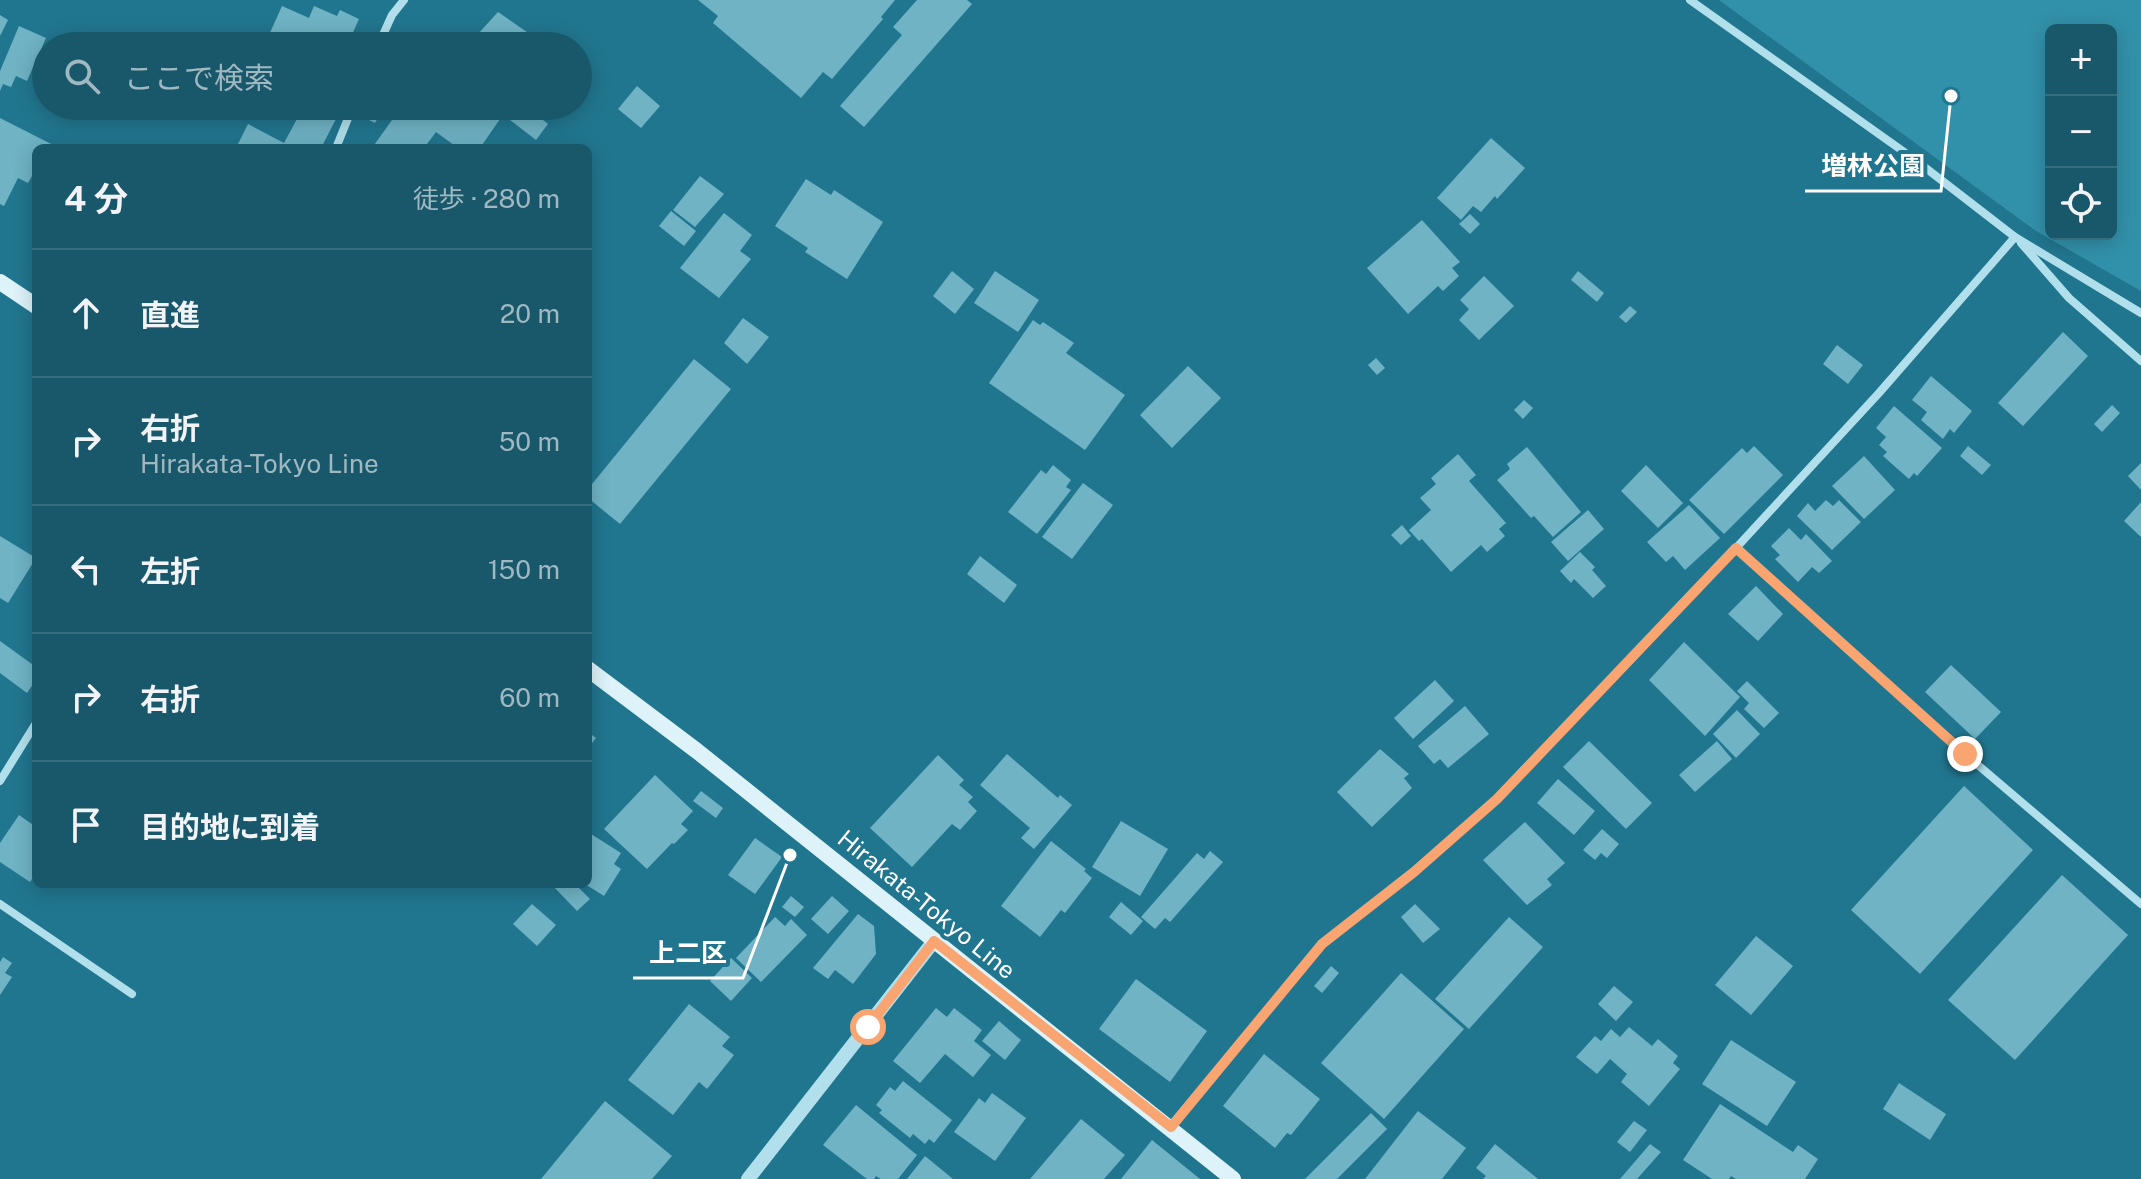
<!DOCTYPE html>
<html lang="ja">
<meta charset="utf-8">
<style>
:root{--surface:#19586b;--page:#225e71;--text:#f1f3f6;--muted:#9fb8c1;--line:#376e7e}
body{margin:0;font-family:"Public Sans","Noto Sans JP",sans-serif;background:var(--page);color:var(--text)}
.controls{position:absolute;right:24px;top:24px;display:grid;overflow:hidden;border-radius:12px;box-shadow:0 4px 20px #0003}
.controls button{width:72px;height:72px;display:grid;place-items:center;padding:0;border:0;border-bottom:2px solid var(--line);background:var(--surface);color:var(--text);font:40px sans-serif}
.stop{position:absolute;width:24px;height:24px;margin:-18px;border:6px solid #f9a572;border-radius:50%;background:#fff}
.stop.end{background:#f9a572;border-color:#fff;box-shadow:0 2px 8px #0008}
.list{margin:0;padding:0;list-style:none}
h2{display:flex;justify-content:space-between;align-items:center;height:104px;margin:0;padding:0 32px;font-size:34px}
h2 small{font-size:26px;font-weight:400;color:var(--muted)}
.list li{display:grid;grid-template-columns:52px 1fr auto;gap:24px;align-items:center;box-sizing:border-box;height:128px;padding:0 32px;border-top:2px solid var(--line)}
.list b{display:block;font-size:30px;white-space:nowrap}
.list p{margin:0;font-size:26px;white-space:nowrap;color:var(--muted)}
.list em{font-size:26px;font-style:normal;color:var(--muted)}
.icon{flex:none;width:44px;height:44px;fill:none;stroke:currentColor;stroke-width:2;stroke-linecap:round;stroke-linejoin:round}
.map{position:relative;flex:none;width:2141px;height:1179px;overflow:hidden}
.search{position:absolute;background:var(--surface);box-shadow:0 4px 20px #0003;left:32px;top:32px;width:560px;height:88px;display:flex;align-items:center;gap:20px;box-sizing:border-box;padding:0 28px;border-radius:44px;color:var(--muted);font-size:30px}
.panel{position:absolute;background:var(--surface);box-shadow:0 4px 20px #0003;left:32px;top:144px;width:560px;height:744px;border-radius:12px}
.map>svg:first-child{display:block}
</style>
<div class="map">
<svg width="2141" height="1179" viewBox="0 0 2141 1179">
<rect width="100%" height="100%" fill="#21768f"/>
<path fill="#3291aa" fill-rule="evenodd" d="M 1719,0 L 2141,0 L 2141,291 L 2036,231 ZM 2051,30 L 2111,30 L 2111,234 L 2051,234 Z"/>
<g fill="#6fb3c5">
<polygon points="698,0 895,0 881,17 883,19 832,79 823,72 801,98 713,23 718,16"/>
<polygon points="917,0 967,0 972,4 864,127 840,106 902,35 893,27"/>
<polygon points="282,6 309,18 314,6 337,16 340,10 359,19 347,46 264,46"/>
<polygon points="498,12 537,39 531,46 467,46"/>
<polygon points="0,15 8,20 0,36"/>
<polygon points="19,26 46,38 27,81 16,76 11,87 3,84 0,91 0,71"/>
<polygon points="637,86 660,106 641,128 618,109"/>
<polygon points="304,106 311,106 336,119 321,148 236,148 248,124 284,143"/>
<polygon points="367,106 383,109 375,123 361,116"/>
<polygon points="402,106 482,106 500,119 480,148 458,148 436,132 424,148 372,148"/>
<polygon points="521,106 526,106 548,124 536,140 510,120"/>
<polygon points="0,118 59,148 36,148 36,178 32,176 28,183 18,178 4,206 0,204"/>
<polygon points="1491,138 1525,168 1497,199 1495,196 1481,212 1473,206 1461,220 1437,198"/>
<polygon points="700,176 724,194 695,227 673,210"/>
<polygon points="806,179 831,195 834,190 883,222 847,279 805,252 808,248 775,226"/>
<polygon points="671,211 696,231 684,246 659,226"/>
<polygon points="724,213 752,235 740,251 751,259 719,298 680,268"/>
<polygon points="1470,214 1480,224 1470,234 1459,224"/>
<polygon points="1422,220 1460,262 1452,268 1459,276 1443,291 1438,286 1408,314 1367,268"/>
<polygon points="952,271 974,289 955,314 933,296"/>
<polygon points="995,271 1039,300 1018,332 974,303"/>
<polygon points="1578,271 1604,293 1597,302 1571,280"/>
<polygon points="1484,276 1514,306 1479,340 1459,320 1469,309 1460,300"/>
<polygon points="1630,306 1637,312 1626,323 1619,317"/>
<polygon points="743,318 769,337 747,364 724,343"/>
<polygon points="1033,320 1040,325 1043,322 1074,343 1066,353 1125,395 1085,450 989,383"/>
<polygon points="2063,332 2088,356 2023,426 1998,403"/>
<polygon points="1837,345 1863,365 1848,384 1823,364"/>
<polygon points="1376,358 1385,368 1377,375 1368,365"/>
<polygon points="694,359 731,389 620,524 588,498 588,489"/>
<polygon points="1188,366 1221,398 1172,448 1140,415"/>
<polygon points="1931,376 1972,411 1954,433 1950,429 1943,439 1921,420 1927,412 1912,400"/>
<polygon points="1524,400 1533,408 1523,419 1514,410"/>
<polygon points="2112,405 2120,413 2102,432 2094,424"/>
<polygon points="1894,406 1942,448 1917,476 1914,473 1909,479 1883,456 1887,452 1879,445 1886,437 1876,428"/>
<polygon points="1754,446 1783,475 1724,534 1689,500 1742,448 1747,453"/>
<polygon points="1968,446 1991,465 1982,475 1960,456"/>
<polygon points="1527,447 1581,512 1553,537 1534,516 1531,518 1497,480 1510,469 1507,464"/>
<polygon points="1458,454 1476,475 1469,481 1506,523 1499,529 1505,536 1487,552 1481,545 1451,572 1422,539 1419,541 1409,530 1431,510 1420,498 1436,484 1431,478"/>
<polygon points="1864,456 1895,490 1864,519 1832,486"/>
<polygon points="2141,463 2141,490 2128,476"/>
<polygon points="1053,465 1071,480 1066,487 1071,490 1037,534 1008,512 1041,470 1046,474"/>
<polygon points="1646,465 1683,503 1658,528 1621,491"/>
<polygon points="1083,483 1113,505 1072,559 1042,537"/>
<polygon points="1826,500 1833,506 1839,500 1861,522 1832,550 1797,516 1808,503 1815,511"/>
<polygon points="2141,502 2141,537 2124,521"/>
<polygon points="1689,505 1720,538 1685,570 1673,556 1666,562 1647,542"/>
<polygon points="1588,510 1604,529 1568,561 1551,542"/>
<polygon points="1402,525 1411,536 1401,545 1391,535"/>
<polygon points="1789,528 1801,540 1806,534 1832,561 1819,573 1812,567 1798,582 1775,559 1780,555 1771,546"/>
<polygon points="0,536 36,558 8,603 0,598"/>
<polygon points="1580,552 1595,567 1592,570 1606,586 1593,598 1574,579 1571,583 1560,571"/>
<polygon points="980,556 1017,585 1004,603 967,574"/>
<polygon points="1756,586 1783,614 1758,641 1728,614"/>
<polygon points="0,641 36,667 36,680 27,693 0,673"/>
<polygon points="1684,642 1740,697 1705,736 1649,680"/>
<polygon points="1951,665 2001,712 1975,739 1925,692"/>
<polygon points="1435,680 1454,701 1413,739 1394,718"/>
<polygon points="1747,681 1779,713 1764,728 1744,709 1749,703 1737,691"/>
<polygon points="1465,706 1489,734 1448,768 1440,759 1434,764 1418,746"/>
<polygon points="1737,710 1760,734 1736,758 1713,734"/>
<polygon points="588,732 596,738 588,748"/>
<polygon points="1589,741 1652,803 1626,829 1563,767"/>
<polygon points="1717,741 1732,759 1695,792 1679,775"/>
<polygon points="1380,749 1409,774 1404,778 1412,788 1372,827 1337,792"/>
<polygon points="1007,754 1058,798 1060,795 1072,805 1034,849 1021,838 1030,828 980,785"/>
<polygon points="938,755 964,780 959,785 973,797 968,802 977,811 960,830 952,824 912,867 870,828"/>
<polygon points="655,775 693,811 681,824 688,830 674,844 672,843 647,869 604,829"/>
<polygon points="1558,779 1595,811 1574,835 1537,803"/>
<polygon points="1964,786 2033,850 1920,974 1851,910"/>
<polygon points="701,791 723,808 716,818 693,801"/>
<polygon points="19,815 36,827 36,873 30,882 0,862 0,843"/>
<polygon points="1121,821 1168,849 1140,896 1092,867"/>
<polygon points="1525,822 1565,863 1547,879 1552,885 1527,905 1483,860"/>
<polygon points="1602,829 1619,844 1607,858 1601,853 1595,860 1583,850"/>
<polygon points="591,834 621,853 614,864 621,869 604,896 585,884 588,884 588,838"/>
<polygon points="755,838 782,857 755,894 728,875"/>
<polygon points="1051,841 1086,869 1084,871 1092,878 1065,913 1061,910 1040,937 1001,906"/>
<polygon points="1210,851 1223,862 1170,922 1165,918 1155,929 1141,917 1197,853 1204,859"/>
<polygon points="2062,875 2128,935 2015,1060 1948,1000"/>
<polygon points="556,884 575,884 590,899 577,911 553,886"/>
<polygon points="791,896 804,907 795,917 782,907"/>
<polygon points="832,896 849,911 828,934 811,919"/>
<polygon points="1121,902 1143,921 1131,935 1109,917"/>
<polygon points="532,904 556,925 537,946 513,924"/>
<polygon points="1415,904 1440,929 1423,943 1401,917"/>
<polygon points="858,914 874,926 876,954 853,984 835,970 828,979 813,968"/>
<polygon points="775,917 785,926 791,919 807,935 761,982 736,958"/>
<polygon points="1509,917 1543,947 1469,1029 1435,999"/>
<polygon points="1756,936 1793,966 1751,1015 1715,985"/>
<polygon points="3,957 12,963 5,973 12,977 0,995 0,962"/>
<polygon points="731,958 752,978 731,1001 710,981"/>
<polygon points="1331,966 1339,973 1322,993 1314,986"/>
<polygon points="1401,973 1464,1029 1384,1119 1321,1063"/>
<polygon points="1136,979 1207,1031 1170,1082 1099,1029"/>
<polygon points="1614,986 1633,1002 1616,1021 1598,1004"/>
<polygon points="689,1004 730,1037 722,1046 734,1055 707,1089 699,1082 673,1115 628,1080"/>
<polygon points="936,1008 947,1017 954,1008 982,1030 974,1041 991,1055 973,1077 945,1054 920,1083 893,1061"/>
<polygon points="999,1021 1021,1040 1005,1060 982,1041"/>
<polygon points="1629,1027 1652,1046 1658,1039 1678,1056 1673,1063 1680,1069 1649,1106 1621,1082 1627,1074 1610,1059 1597,1074 1576,1057 1595,1036 1601,1041 1611,1029 1620,1037"/>
<polygon points="1731,1040 1796,1082 1767,1126 1702,1084"/>
<polygon points="1264,1054 1320,1099 1291,1135 1287,1133 1275,1148 1223,1106"/>
<polygon points="903,1081 952,1120 934,1143 929,1139 925,1144 913,1134 910,1138 879,1113 882,1110 876,1105 890,1087 895,1091"/>
<polygon points="1899,1083 1946,1114 1930,1140 1883,1109"/>
<polygon points="992,1093 1026,1118 995,1161 954,1132 979,1098 985,1103"/>
<polygon points="605,1101 672,1156 652,1179 541,1179"/>
<polygon points="1720,1104 1793,1152 1798,1145 1818,1159 1805,1179 1736,1179 1731,1176 1729,1179 1712,1179 1683,1160"/>
<polygon points="856,1105 917,1155 898,1179 881,1179 876,1176 874,1179 867,1179 823,1145"/>
<polygon points="1418,1111 1466,1148 1442,1179 1365,1179"/>
<polygon points="1371,1113 1387,1129 1337,1179 1305,1179"/>
<polygon points="1081,1119 1125,1155 1104,1179 1030,1179"/>
<polygon points="1634,1121 1647,1130 1630,1152 1617,1142"/>
<polygon points="1152,1140 1200,1179 1121,1179"/>
<polygon points="1495,1144 1538,1179 1483,1179 1486,1176 1476,1168"/>
<polygon points="1650,1144 1661,1152 1637,1179 1620,1179"/>
<polygon points="925,1156 953,1179 907,1179"/>
</g>
<g fill="none" stroke-linecap="round" stroke-linejoin="round">
<g stroke="#b1e0ec" stroke-width="8">
<polyline points="1690,0 1914,159 2015,237 2141,313"/>
<polyline points="378,46 392,15 404,0"/>
<polyline points="336,148 353,106"/>
<polyline points="2021,243 2069,298 2141,361"/>
<polyline points="1736,548 1965,754 2141,904"/>
<polyline points="0,781 36,723"/>
<polyline points="0,904 132,994"/>
<polyline points="1171,1127 1322,944 1414,872 1497,799 1736,548 1879,393 2015,237"/>
</g>
<polyline stroke="#b1e0ec" stroke-width="14" points="748,1179 934,941"/>
<g stroke="#ddf3f9" stroke-width="16">
<polyline points="0,282 36,306"/>
<polyline points="588,669 697,751 1233,1179"/>
</g>
</g>
<g fill="none" stroke-linecap="round" stroke-linejoin="round">
<polyline stroke="#f9a572" stroke-width="10" points="868,1027 934,941 1171,1127 1322,944 1414,872 1497,799 1736,548 1965,754"/>
</g>
<g text-anchor="middle" dominant-baseline="central" stroke-width="8" stroke-linejoin="round" paint-order="stroke">
<g font-size="24" fill="#fff" stroke="#21768f">
<text transform="translate(927 904) rotate(39)">Hirakata-Tokyo Line</text>
</g>
</g>
<path fill="none" stroke="#fff" stroke-width="3" d="M1951 96L1941 191H1805M790 855L743 978H633"/>
<g fill="#fff" stroke="#21768f" stroke-width="3">
<circle cx="1951" cy="96" r="8"/>
<circle cx="790" cy="855" r="8"/>
</g>
<g font-size="26" text-anchor="middle" font-weight="bold" fill="#fff" stroke="#21768f" stroke-width="8" stroke-linejoin="round" paint-order="stroke">
<text x="1873" y="175">増林公園</text>
<text x="688" y="962">上二区</text>
</g>
</svg>
<div class="controls">
<button>+</button>
<button>−</button>
<button><svg class="icon" aria-label="locate" viewBox="0 0 24 24"><circle cx="12" cy="12" r="6"/><path d="M12 2v4M12 18v4M2 12h4M18 12h4"/></svg></button>
</div>
<div class="stop" style="left:868px;top:1027px"></div>
<div class="stop end" style="left:1965px;top:754px"></div>
<div class="search"><svg class="icon" aria-label="search" viewBox="0 0 24 24"><circle cx="10" cy="10" r="6"/><path d="M15 15l6 6"/></svg>ここで検索</div>
<section class="panel">
<h2>4 分<small>徒歩 · 280 m</small></h2>
<ul class="list">
<li><svg class="icon" aria-label="ahead" viewBox="0 0 24 24"><path d="M12 20V5M6 11l6-6 6 6"/></svg><div><b>直進</b></div><em>20 m</em></li>
<li><svg class="icon" aria-label="right" viewBox="0 0 24 24"><path d="M7 20v-9h11M14 6l5 5-5 5"/></svg><div><b>右折</b><p>Hirakata-Tokyo Line</p></div><em>50 m</em></li>
<li><svg class="icon" aria-label="left" viewBox="0 0 24 24"><path d="M17 20v-9H6M10 6l-5 5 5 5"/></svg><div><b>左折</b></div><em>150 m</em></li>
<li><svg class="icon" aria-label="right" viewBox="0 0 24 24"><path d="M7 20v-9h11M14 6l5 5-5 5"/></svg><div><b>右折</b></div><em>60 m</em></li>
<li><svg class="icon" aria-label="arrive" viewBox="0 0 24 24"><path d="M6 21V4h12l-3 4 3 4H6"/></svg><div><b>目的地に到着</b></div></li>
</ul>
</section>
</div>
